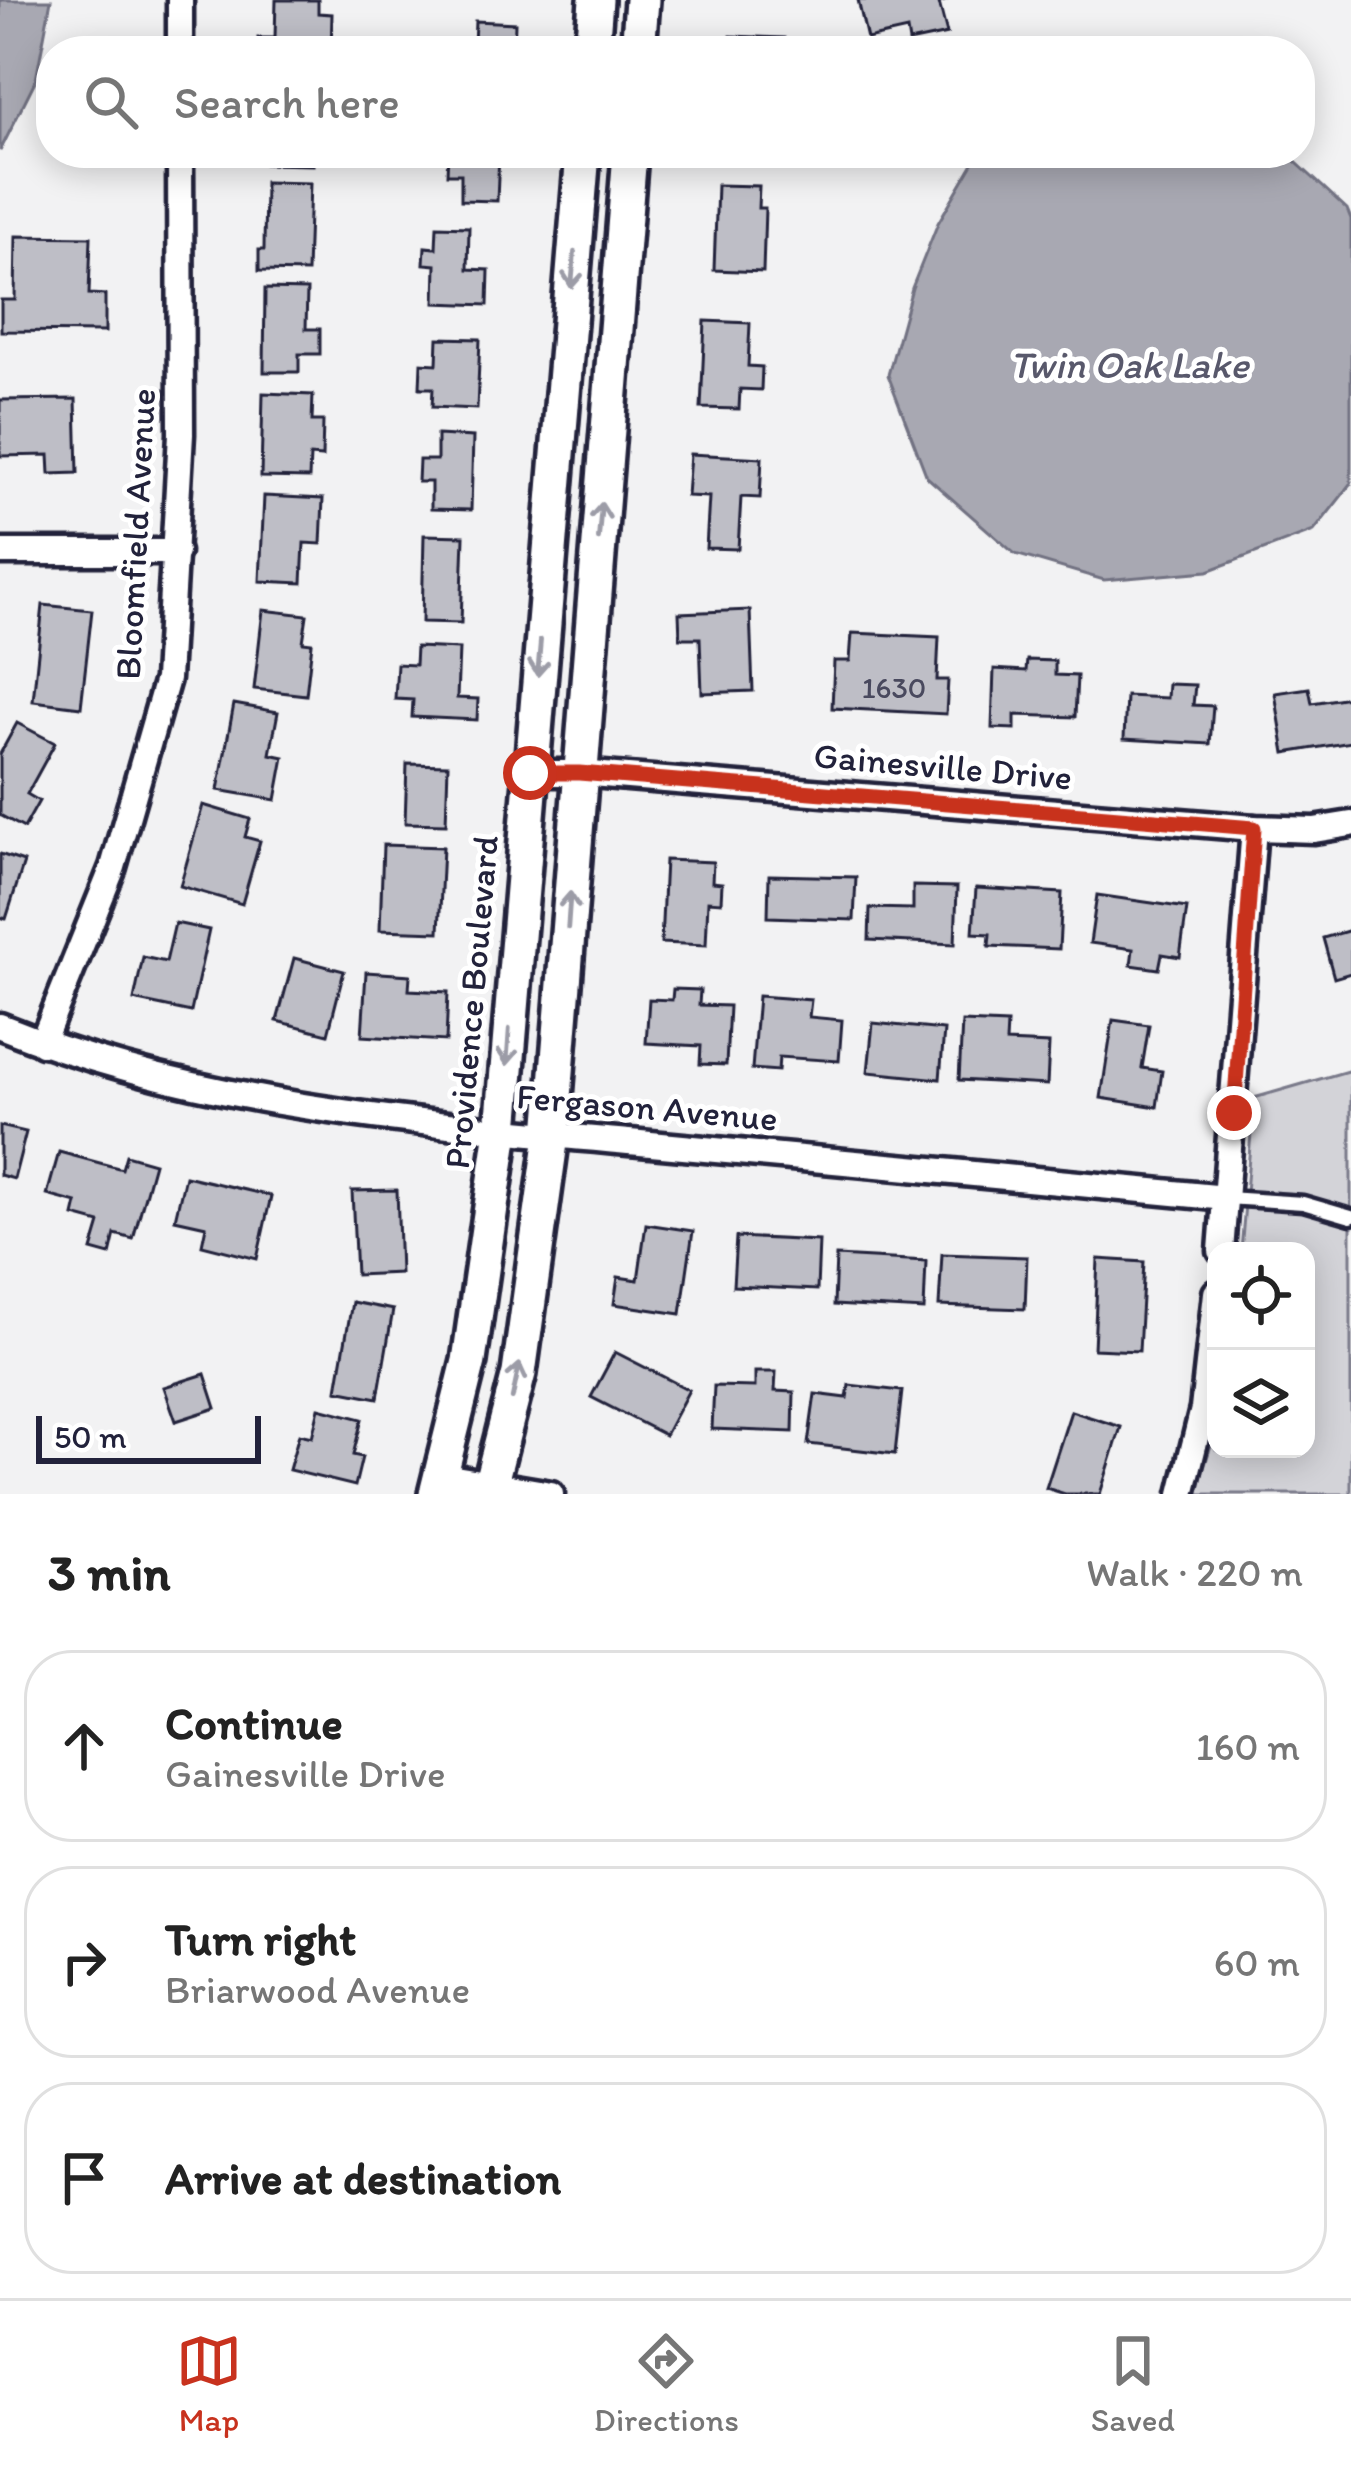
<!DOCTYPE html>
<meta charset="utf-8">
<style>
:root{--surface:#fff;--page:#f6f6f6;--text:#222;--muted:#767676;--line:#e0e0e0;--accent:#c8321e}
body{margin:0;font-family:Itim,sans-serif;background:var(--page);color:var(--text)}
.controls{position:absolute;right:36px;bottom:36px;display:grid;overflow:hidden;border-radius:24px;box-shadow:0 6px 30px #0003}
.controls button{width:108px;height:108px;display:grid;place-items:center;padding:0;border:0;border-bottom:3px solid var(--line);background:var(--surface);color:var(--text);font:60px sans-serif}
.scale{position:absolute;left:36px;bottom:30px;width:225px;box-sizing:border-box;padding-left:12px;border:6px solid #22223b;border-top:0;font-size:33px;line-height:42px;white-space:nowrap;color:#22223b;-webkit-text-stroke:9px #fff;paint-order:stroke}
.stop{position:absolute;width:36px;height:36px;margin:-27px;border:9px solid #c8321e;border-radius:50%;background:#fff}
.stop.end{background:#c8321e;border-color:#fff;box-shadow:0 3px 12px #0008}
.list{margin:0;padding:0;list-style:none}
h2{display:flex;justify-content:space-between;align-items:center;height:156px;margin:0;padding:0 48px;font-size:51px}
h2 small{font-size:39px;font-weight:400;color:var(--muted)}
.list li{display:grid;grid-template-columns:78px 1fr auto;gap:36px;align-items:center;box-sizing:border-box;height:192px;margin:0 24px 24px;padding:0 24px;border:3px solid var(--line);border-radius:48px}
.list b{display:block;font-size:45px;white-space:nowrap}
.list p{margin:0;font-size:39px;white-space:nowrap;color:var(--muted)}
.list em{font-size:39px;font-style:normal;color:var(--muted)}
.icon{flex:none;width:66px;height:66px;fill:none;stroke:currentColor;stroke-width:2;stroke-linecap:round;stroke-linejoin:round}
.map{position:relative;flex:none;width:1351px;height:1494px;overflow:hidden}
.search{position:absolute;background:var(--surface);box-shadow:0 6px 30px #0003;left:36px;right:36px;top:36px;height:132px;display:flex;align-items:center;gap:30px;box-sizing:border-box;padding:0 42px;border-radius:48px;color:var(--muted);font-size:45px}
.sheet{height:804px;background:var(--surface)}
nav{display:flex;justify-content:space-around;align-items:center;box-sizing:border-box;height:168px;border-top:3px solid var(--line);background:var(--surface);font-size:33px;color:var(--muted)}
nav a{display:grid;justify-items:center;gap:6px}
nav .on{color:var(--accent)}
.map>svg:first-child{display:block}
</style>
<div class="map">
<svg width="1351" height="1494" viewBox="0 0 1351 1494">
<rect width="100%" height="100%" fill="#f2f2f3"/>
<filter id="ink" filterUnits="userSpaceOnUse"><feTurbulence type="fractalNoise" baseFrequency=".00833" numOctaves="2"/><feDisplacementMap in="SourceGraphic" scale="24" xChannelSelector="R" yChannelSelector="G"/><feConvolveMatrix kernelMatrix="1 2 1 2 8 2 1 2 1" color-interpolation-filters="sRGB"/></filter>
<g filter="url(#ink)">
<polygon fill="#d3d3d8" stroke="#7a7a8a" stroke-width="3" points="1351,1070 1351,1494 1196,1494 1216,1429 1216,1449 1306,1449 1306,1251 1241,1251 1254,1098"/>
<g fill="#a8a8b2" stroke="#727282" stroke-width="3">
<polygon points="51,0 36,79 0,151 0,0"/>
<polygon points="979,153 1286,153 1347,209 1351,219 1351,484 1314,531 1208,571 1104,580 1015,554 927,477 888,375 912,288 938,223"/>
</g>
<g fill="#bebec6" stroke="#22223b" stroke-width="3">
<polygon points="276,0 318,0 318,13 332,14 331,51 258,51 258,38 275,38"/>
<polygon points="858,0 947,0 939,3 947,34 909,42 907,30 867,39"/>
<polygon points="475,21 515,23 514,51 453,51 454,44 474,45"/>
<polygon points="731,36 784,38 783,51 730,51"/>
<polygon points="265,153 313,153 313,165 265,164"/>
<polygon points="448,153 499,153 497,201 461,200 461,174 447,174"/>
<polygon points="265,182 310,183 307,272 259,271 259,250 264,250"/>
<polygon points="717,185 759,186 758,208 765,208 763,272 714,270"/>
<polygon points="437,226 469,227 468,269 489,270 488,305 435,303 436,265 424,264 425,247 436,248"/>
<polygon points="16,236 91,237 89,294 105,295 105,332 1,331 1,300 15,300"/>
<polygon points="265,289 307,290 306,329 320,329 320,354 299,354 299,372 264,372"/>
<polygon points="705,321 750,323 748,366 762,367 761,390 740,389 739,409 701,408"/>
<polygon points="438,338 480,339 477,409 432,407 433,388 420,388 421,363 437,364"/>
<polygon points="263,393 313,395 312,421 323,421 322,457 310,456 309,478 261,477"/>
<polygon points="76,399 78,473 50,474 49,455 0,456 0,400"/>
<polygon points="437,435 473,437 471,510 431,509 431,482 418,482 419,460 437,460"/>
<polygon points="690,454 762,458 760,498 741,497 738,549 706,548 709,497 687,496"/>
<polygon points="264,496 323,499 321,544 304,543 302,583 260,581"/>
<polygon points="424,535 464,536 461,623 422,622"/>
<polygon points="43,605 92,610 81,707 33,701"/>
<polygon points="263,610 307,615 303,642 312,643 306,695 254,689"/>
<polygon points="750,610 753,691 702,693 700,638 680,638 679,613"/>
<polygon points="852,633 939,637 937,680 948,680 946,714 832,708 834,661 850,661"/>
<polygon points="416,647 459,649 457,698 478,699 477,720 412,717 413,700 395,699 397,664 415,665"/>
<polygon points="1027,660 1055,661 1055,675 1077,676 1075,717 1015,715 1015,729 992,728 994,669 1026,671"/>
<polygon points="1168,684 1195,685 1193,705 1213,706 1210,744 1124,739 1126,696 1167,698"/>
<polygon points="1309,688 1312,703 1349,697 1351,742 1285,753 1275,693"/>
<polygon points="234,704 278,712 270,754 284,757 276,800 218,790"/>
<polygon points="17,723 55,743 27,794 39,801 24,828 0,815 0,754"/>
<polygon points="407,764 448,765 446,824 405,823"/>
<polygon points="203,805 250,819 245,837 260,841 242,904 180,886"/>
<polygon points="383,845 443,847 439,932 380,930"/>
<polygon points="0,854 24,862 6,919 0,917"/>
<polygon points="665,860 713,862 712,882 722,883 721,902 708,901 706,945 661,943"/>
<polygon points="769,875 856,877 854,920 768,917"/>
<polygon points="913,886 957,887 955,944 869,940 870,908 913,909"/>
<polygon points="976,888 1062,893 1059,949 989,946 990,934 973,933"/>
<polygon points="1097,895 1187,908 1180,957 1162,954 1159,969 1131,965 1133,949 1090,943"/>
<polygon points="175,923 209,930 191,1012 134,1000 143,957 166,962"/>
<polygon points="1351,930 1351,973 1334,978 1323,938"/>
<polygon points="294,958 344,971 328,1034 277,1021"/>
<polygon points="366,972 410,975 409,990 448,992 446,1041 362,1036"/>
<polygon points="673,989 700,990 699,1005 729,1006 726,1065 700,1064 701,1046 646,1043 649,999 672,1000"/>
<polygon points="758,996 811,1000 809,1017 842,1020 839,1061 779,1057 778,1071 752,1069"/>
<polygon points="1113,1020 1149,1025 1142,1068 1162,1071 1157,1107 1101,1098"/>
<polygon points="962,1022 1007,1024 1006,1042 1049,1044 1047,1085 959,1080"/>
<polygon points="873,1023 944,1030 940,1079 868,1072"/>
<polygon points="0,1126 26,1132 14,1179 0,1175"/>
<polygon points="59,1152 122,1169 126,1155 154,1163 133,1239 115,1234 110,1255 92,1250 100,1223 74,1216 77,1203 47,1195"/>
<polygon points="185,1176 271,1196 257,1259 202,1245 206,1226 175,1219"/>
<polygon points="397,1190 400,1273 356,1275 352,1191"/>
<polygon points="646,1224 693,1231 681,1314 614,1304 618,1277 638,1280"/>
<polygon points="736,1237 819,1241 817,1290 733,1286"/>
<polygon points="942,1254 1027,1257 1025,1309 939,1306"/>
<polygon points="836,1256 926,1261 924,1310 834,1305"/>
<polygon points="1098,1259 1144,1262 1139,1351 1094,1349"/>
<polygon points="352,1302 393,1310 378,1398 337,1390"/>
<polygon points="615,1352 689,1390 665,1435 591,1397"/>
<polygon points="755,1372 776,1372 775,1391 794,1392 793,1432 712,1429 714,1386 755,1387"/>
<polygon points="205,1374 216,1408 176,1421 164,1387"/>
<polygon points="849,1385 902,1391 895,1454 808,1444 815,1394 847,1398"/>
<polygon points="319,1408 362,1419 353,1455 362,1457 355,1486 289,1470 299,1434 312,1437"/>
<polygon points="1071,1411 1121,1427 1100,1494 1065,1494 1046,1488"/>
</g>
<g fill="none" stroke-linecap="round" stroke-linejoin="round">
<defs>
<polyline id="lane" points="1226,1198 1303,1203 1351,1217"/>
<g id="street">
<polyline points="180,0 180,51"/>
<polyline points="0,552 176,552"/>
<polyline points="529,773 579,773 1254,828 1314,830 1351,824"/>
<path d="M 0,1026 C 200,1107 426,1124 640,1143 C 835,1161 1031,1179 1226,1198"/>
<polyline points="42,1043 113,867 167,679 181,434 180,153"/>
<polyline points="1221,1251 1254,828"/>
<polyline points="443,1476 551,1494"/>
<polyline points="1182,1494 1203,1409 1216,1293"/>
</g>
<g id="secondary">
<polyline points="592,51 596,0"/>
<polyline points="638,51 642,0"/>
<polyline points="436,1494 469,1361 502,1130 583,153"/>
<polyline points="488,1494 519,1373 552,1135 630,153"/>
</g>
</defs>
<use href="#lane" stroke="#22223b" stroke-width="21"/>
<use href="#street" stroke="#22223b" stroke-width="33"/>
<use href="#secondary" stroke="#22223b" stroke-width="42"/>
<use href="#lane" stroke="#fff" stroke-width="12"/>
<use href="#street" stroke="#fff" stroke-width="24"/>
<use href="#secondary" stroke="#fff" stroke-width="33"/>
</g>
<defs><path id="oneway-shaft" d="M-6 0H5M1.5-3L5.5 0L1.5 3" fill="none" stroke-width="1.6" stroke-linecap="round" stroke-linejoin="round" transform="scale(3)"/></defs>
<g stroke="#9c9ca7">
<use href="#oneway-shaft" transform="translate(573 270) rotate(95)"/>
<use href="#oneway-shaft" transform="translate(600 521) rotate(-85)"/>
<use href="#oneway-shaft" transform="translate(539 658) rotate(95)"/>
<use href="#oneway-shaft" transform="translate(569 910) rotate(-86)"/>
<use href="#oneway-shaft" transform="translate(508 1047) rotate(94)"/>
<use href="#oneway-shaft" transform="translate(516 1381) rotate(-78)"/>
</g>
</g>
<g fill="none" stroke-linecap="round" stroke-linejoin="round" filter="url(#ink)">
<polyline stroke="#c8321e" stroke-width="15" points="530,773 579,773 1254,828 1234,1113"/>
</g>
<g text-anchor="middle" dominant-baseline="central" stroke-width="10" stroke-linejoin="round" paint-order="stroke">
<g font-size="30" fill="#49495e">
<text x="894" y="687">1630</text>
</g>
<g font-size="36" fill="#22223b" stroke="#fff">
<text transform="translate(135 534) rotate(-87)">Bloomfield Avenue</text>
<text transform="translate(943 766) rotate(5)">Gainesville Drive</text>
<text transform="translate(471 1002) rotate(-85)">Providence Boulevard</text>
<text transform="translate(647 1107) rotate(5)">Fergason Avenue</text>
</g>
<g font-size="39" font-style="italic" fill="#58586b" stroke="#fff">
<text x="1129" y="364">Twin Oak Lake</text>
</g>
</g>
</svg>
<div class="controls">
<button><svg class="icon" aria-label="locate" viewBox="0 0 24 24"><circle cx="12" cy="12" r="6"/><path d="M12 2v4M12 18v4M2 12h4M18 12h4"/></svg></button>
<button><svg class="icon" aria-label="layers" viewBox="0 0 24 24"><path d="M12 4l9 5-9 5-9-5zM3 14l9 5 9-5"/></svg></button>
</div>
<div class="scale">50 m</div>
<div class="stop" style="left:530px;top:773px"></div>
<div class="stop end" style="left:1234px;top:1113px"></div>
<div class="search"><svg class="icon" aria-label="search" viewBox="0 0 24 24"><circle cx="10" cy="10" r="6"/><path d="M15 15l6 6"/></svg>Search here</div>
</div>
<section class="sheet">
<h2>3 min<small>Walk · 220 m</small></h2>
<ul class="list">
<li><svg class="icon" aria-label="ahead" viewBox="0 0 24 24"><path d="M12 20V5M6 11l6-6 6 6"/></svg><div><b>Continue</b><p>Gainesville Drive</p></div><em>160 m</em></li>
<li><svg class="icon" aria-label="right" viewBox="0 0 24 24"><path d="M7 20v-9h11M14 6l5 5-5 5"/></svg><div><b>Turn right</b><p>Briarwood Avenue</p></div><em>60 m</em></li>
<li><svg class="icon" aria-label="arrive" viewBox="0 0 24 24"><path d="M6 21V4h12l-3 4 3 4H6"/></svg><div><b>Arrive at destination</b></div></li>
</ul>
</section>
<nav>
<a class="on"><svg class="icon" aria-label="map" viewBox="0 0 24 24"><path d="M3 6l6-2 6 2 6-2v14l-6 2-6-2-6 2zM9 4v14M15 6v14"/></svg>Map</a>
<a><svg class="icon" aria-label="directions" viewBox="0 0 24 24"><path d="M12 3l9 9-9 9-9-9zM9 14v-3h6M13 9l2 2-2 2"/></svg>Directions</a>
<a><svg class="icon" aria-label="saved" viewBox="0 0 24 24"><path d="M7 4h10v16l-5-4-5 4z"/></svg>Saved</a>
</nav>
